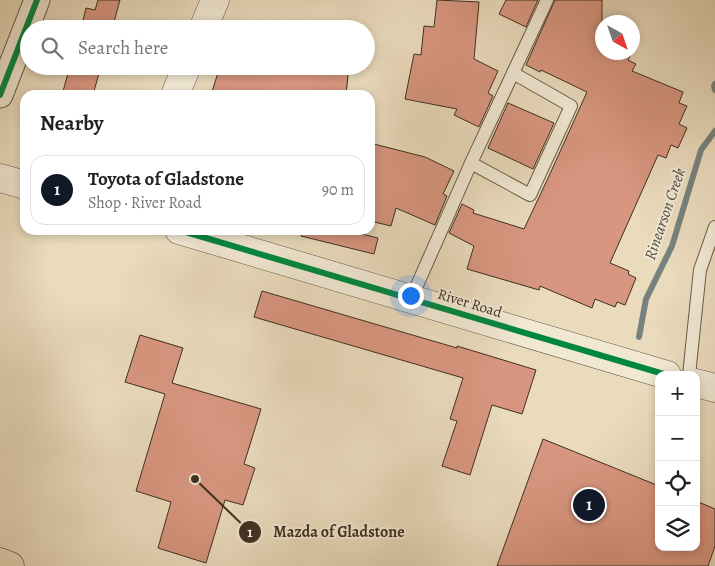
<!DOCTYPE html>
<meta charset="utf-8">
<style>
:root{--surface:#fff;--page:#f6f6f6;--text:#222;--muted:#767676;--line:#e0e0e0;--accent:#111827}
body{margin:0;font-family:Alegreya,serif;background:var(--page);color:var(--text)}
.controls{position:absolute;right:15px;bottom:15px;display:grid;overflow:hidden;border-radius:10px;box-shadow:0 2px 8px #0003}
.controls button{width:45px;height:45px;display:grid;place-items:center;padding:0;border:0;border-bottom:1px solid var(--line);background:var(--surface);color:var(--text);font:25px sans-serif}
.compass{position:absolute;left:595px;top:15px;width:45px;height:45px;border-radius:50%;background:var(--surface);box-shadow:0 2px 8px #0003;rotate:140deg}
.you{position:absolute;left:410px;top:295px;width:18px;height:18px;margin:-12px;border:4px solid #fff;border-radius:50%;background:#1a73e8;box-shadow:0 0 0 8px #1a73e833}
.badge{display:grid;place-items:center;width:32px;height:32px;border-radius:50%;background:var(--accent);color:#fff;font-size:16px;font-weight:700}
.pin{position:absolute;translate:-50% -50%;border:2px solid #fff;box-shadow:0 1px 5px #0006}
.list{margin:0;padding:0;list-style:none}
h2{display:flex;justify-content:space-between;align-items:center;height:65px;margin:0;padding:0 20px;font-size:21px}
h2 small{font-size:16px;font-weight:400;color:var(--muted)}
.list li{display:grid;grid-template-columns:32px 1fr auto;gap:15px;align-items:center;box-sizing:border-box;height:70px;margin:0 10px 10px;padding:0 10px;border:1px solid var(--line);border-radius:15px}
.list b{display:block;font-size:19px;white-space:nowrap}
.list p{margin:0;font-size:16px;white-space:nowrap;color:var(--muted)}
.list em{font-size:16px;font-style:normal;color:var(--muted)}
.icon{flex:none;width:28px;height:28px;fill:none;stroke:currentColor;stroke-width:2;stroke-linecap:round;stroke-linejoin:round}
.map{position:relative;flex:none;width:715px;height:566px;overflow:hidden}
.search{position:absolute;background:var(--surface);box-shadow:0 2px 8px #0003;left:20px;top:20px;width:355px;height:55px;display:flex;align-items:center;gap:12px;box-sizing:border-box;padding:0 18px;border-radius:28px;color:var(--muted);font-size:19px}
.panel{position:absolute;background:var(--surface);box-shadow:0 2px 8px #0003;left:20px;top:90px;width:355px;height:145px;border-radius:15px}
.map>svg:first-child{display:block}
</style>
<div class="map">
<svg width="715" height="566" viewBox="0 0 715 566">
<rect width="100%" height="100%" fill="#eadbbd"/>
<filter id="stains"><feTurbulence type="fractalNoise" baseFrequency=".004" numOctaves="4"/><feColorMatrix values="0 0 0 0 .2 0 0 0 0 .09 0 0 0 0 .02 0 0 0 .5 -.17"/></filter>
<radialGradient id="worn" r=".72"><stop offset=".6" stop-color="#630" stop-opacity="0"/><stop offset="1" stop-color="#630" stop-opacity=".3"/></radialGradient>
<g fill="none" stroke-linecap="round" stroke-linejoin="round">
<g stroke="#77827e" stroke-width="6">
<polyline points="715,84 714,86 715,90"/>
<polyline points="639,337 646,299 672,246 701,150 715,131"/>
</g>
</g>
<g fill="#d89680" stroke="#3d3020">
<polygon points="98,0 120,0 112,29 81,29 86,8 95,10"/>
<polygon points="437,0 479,2 474,59 498,71 488,93 493,96 479,127 454,115 457,109 405,99 414,54 421,55 424,26 434,27"/>
<polygon points="506,0 538,0 526,27 499,14"/>
<polygon points="555,0 602,0 602,52 632,52 628,60 636,64 632,71 683,92 679,103 687,106 679,124 687,128 678,148 671,145 666,158 658,155 610,263 629,271 628,274 636,278 625,305 617,302 615,307 595,299 592,308 540,286 539,290 467,269 474,246 449,233 462,204 474,210 473,213 524,229 549,176 587,92 541,70 540,72 526,65"/>
<polygon points="70,66 76,66 99,73 93,95 62,95"/>
<polygon points="220,66 349,66 346,95 211,95"/>
<polygon points="508,103 554,123 533,169 488,148"/>
<polygon points="370,143 425,157 454,171 443,194 447,196 435,225 396,208 391,226 370,221"/>
<polygon points="302,230 345,230 378,238 374,254 301,236"/>
<polygon points="262,291 457,348 457,346 536,370 522,414 492,405 470,475 442,466 457,421 450,419 463,378 254,317"/>
<polygon points="140,335 183,348 172,383 261,409 244,464 255,468 243,505 225,500 206,563 158,548 171,502 136,491 165,394 125,382"/>
<polygon points="543,439 659,486 659,547 696,547 696,501 715,509 715,546 708,566 497,566"/>
</g>
<g fill="none" stroke-linecap="round" stroke-linejoin="round">
<defs>
<g id="service">
<polyline points="471,163 530,195 571,106 513,73"/>
<polyline points="411,299 471,163 547,0"/>
<polyline points="689,375 700,270 715,227"/>
</g>
<polyline id="minor" points="0,95 37,0"/>
<g id="tertiary">
<polyline points="203,29 215,0"/>
<polyline points="175,95 187,66"/>
<polyline points="0,178 25,185"/>
<polyline points="179,230 667,375"/>
<polyline points="696,383 715,388"/>
</g>
<polyline id="primary" points="0,562 10,566"/>
</defs>
<use href="#service" stroke="#685b47" stroke-width="14"/>
<use href="#minor" stroke="#685b47" stroke-width="27"/>
<use href="#tertiary" stroke="#685b47" stroke-width="29"/>
<use href="#primary" stroke="#3d3020" stroke-width="29"/>
<use href="#service" stroke="#f1e8d4" stroke-width="12"/>
<use href="#minor" stroke="#f1e8d4" stroke-width="25"/>
<use href="#tertiary" stroke="#f1e8d4" stroke-width="28"/>
<use href="#primary" stroke="#eadbbd" stroke-width="28"/>
<defs>
<g id="cycleway">
<polyline points="0,95 37,0"/>
<polyline points="179,230 667,375"/>
</g>
</defs>
<use href="#cycleway" stroke="#f1e8d4" stroke-width="9"/>
<use href="#cycleway" stroke="#00873e" stroke-width="6"/>
</g>
<g text-anchor="middle" dominant-baseline="central" stroke-width="4" stroke-linejoin="round" paint-order="stroke">
<g font-size="15" fill="#3d3020" stroke="#f1e8d4">
<text transform="translate(470 303) rotate(17)">River Road</text>
</g>
<g font-size="16" font-style="italic" fill="#504b3f" stroke="#f1e8d4">
<text transform="translate(665 214) rotate(-71)">Rinearson Creek</text>
</g>
</g>
<path fill="none" stroke="#3d3020" stroke-width="2" d="M195 479L250 532"/>
<g fill="#3d3020" stroke="#f1e8d4" stroke-width="2">
<circle cx="195" cy="479" r="5"/>
<circle cx="250" cy="532" r="12"/>
</g>
<g font-size="15" text-anchor="middle" font-weight="bold" fill="#fff">
<text x="250" y="537">1</text>
</g>
<g font-size="16" text-anchor="middle" font-weight="bold" fill="#3d3020" stroke="#f1e8d4" stroke-width="4" stroke-linejoin="round" paint-order="stroke">
<text x="339" y="537">Mazda of Gladstone</text>
</g>
<rect width="100%" height="100%" filter="url(#stains)"/>
<rect width="100%" height="100%" fill="url(#worn)"/>
</svg>
<div class="controls">
<button>+</button>
<button>−</button>
<button><svg class="icon" aria-label="locate" viewBox="0 0 24 24"><circle cx="12" cy="12" r="6"/><path d="M12 2v4M12 18v4M2 12h4M18 12h4"/></svg></button>
<button><svg class="icon" aria-label="layers" viewBox="0 0 24 24"><path d="M12 4l9 5-9 5-9-5zM3 14l9 5 9-5"/></svg></button>
</div>
<svg class="compass" viewBox="-18 -18 36 36"><path d="M0-13l5 13h-10z" fill="#e53935"/><path d="M0 13l5-13h-10z" fill="#767676"/></svg>
<div class="you"></div>
<div class="pin badge" style="left:589px;top:505px">1</div>
<div class="search"><svg class="icon" aria-label="search" viewBox="0 0 24 24"><circle cx="10" cy="10" r="6"/><path d="M15 15l6 6"/></svg>Search here</div>
<section class="panel">
<h2>Nearby<small></small></h2>
<ul class="list">
<li><span class="badge">1</span><div><b>Toyota of Gladstone</b><p>Shop · River Road</p></div><em>90 m</em></li>
</ul>
</section>
</div>
